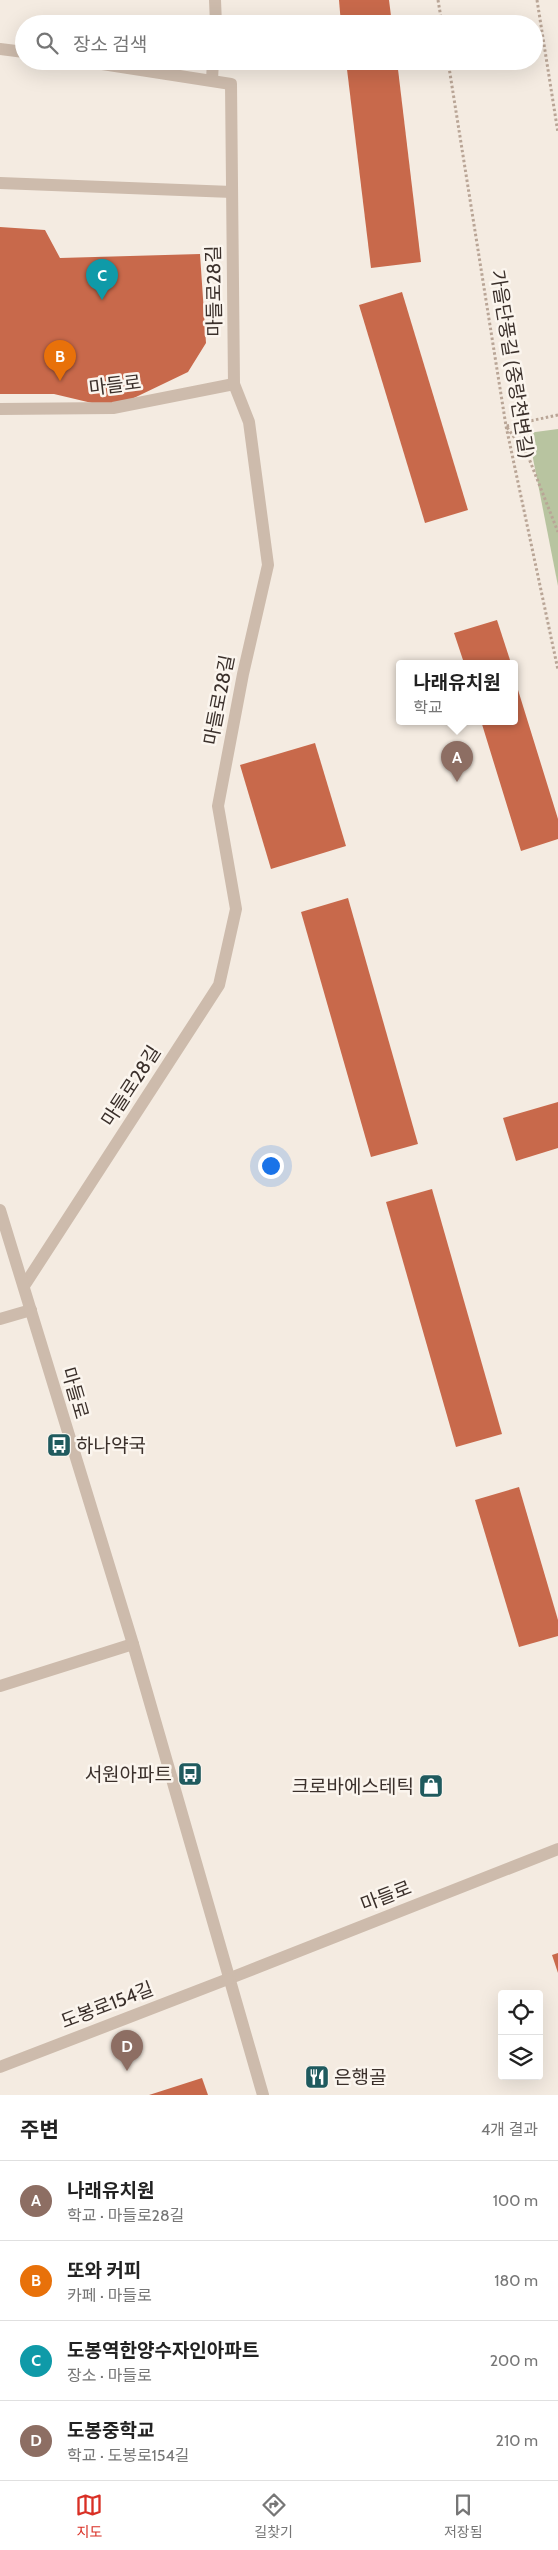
<!DOCTYPE html>
<html lang="ko">
<meta charset="utf-8">
<style>
:root{--surface:#fff;--page:#f2f2f2;--text:#222;--muted:#767676;--line:#e0e0e0;--accent:#d93025}
body{margin:0;font-family:Cabin,"Noto Sans KR",sans-serif;background:var(--page);color:var(--text)}
.controls{position:absolute;right:15px;bottom:15px;display:grid;overflow:hidden;border-radius:5px;box-shadow:0 5px 20px #0002}
.controls button{width:45px;height:45px;display:grid;place-items:center;padding:0;border:0;border-bottom:1px solid var(--line);background:var(--surface);color:var(--text);font:25px sans-serif}
.you{position:absolute;left:270px;top:1165px;width:18px;height:18px;margin:-12px;border:4px solid #fff;border-radius:50%;background:#1a73e8;box-shadow:0 0 0 8px #1a73e833}
.badge{display:grid;place-items:center;width:32px;height:32px;border-radius:50%;background:var(--accent);color:#fff;font-size:16px;font-weight:700}
.pin{position:absolute;translate:-50% -41px;filter:drop-shadow(0 1px 2px #0008)}
.pin::after{content:'';position:absolute;top:26px;width:18px;height:15px;background:inherit;clip-path:polygon(0 0,100% 0,50% 100%)}
.popup{position:absolute;left:396px;top:660px;width:122px;height:65px;box-sizing:border-box;display:grid;place-content:center;border-radius:5px;background:var(--surface);filter:drop-shadow(0 1px 4px #0005);font-size:16px;white-space:nowrap;color:var(--muted)}
.popup b{font-size:19px;color:var(--text)}
.popup::after{content:'';position:absolute;left:50%;top:100%;margin-left:-10px;border:10px solid transparent;border-top-color:var(--surface)}
.list{margin:0;padding:0;list-style:none}
h2{display:flex;justify-content:space-between;align-items:center;height:65px;margin:0;padding:0 20px;font-size:21px}
h2 small{font-size:16px;font-weight:400;color:var(--muted)}
.list li{display:grid;grid-template-columns:32px 1fr auto;gap:15px;align-items:center;box-sizing:border-box;height:80px;padding:0 20px;border-top:1px solid var(--line)}
.list b{display:block;font-size:19px;white-space:nowrap}
.list p{margin:0;font-size:16px;white-space:nowrap;color:var(--muted)}
.list em{font-size:16px;font-style:normal;color:var(--muted)}
.icon{flex:none;width:28px;height:28px;fill:none;stroke:currentColor;stroke-width:2;stroke-linecap:round;stroke-linejoin:round}
.map{position:relative;flex:none;width:558px;height:2095px;overflow:hidden}
.search{position:absolute;background:var(--surface);box-shadow:0 5px 20px #0002;left:15px;right:15px;top:15px;height:55px;display:flex;align-items:center;gap:12px;box-sizing:border-box;padding:0 18px;border-radius:28px;color:var(--muted);font-size:19px}
.sheet{height:385px;background:var(--surface)}
nav{display:flex;justify-content:space-around;align-items:center;box-sizing:border-box;height:70px;border-top:1px solid var(--line);background:var(--surface);font-size:14px;color:var(--muted)}
nav a{display:grid;justify-items:center;gap:2px}
nav .on{color:var(--accent)}
.map>svg:first-child{display:block}
</style>
<div class="map">
<svg width="558" height="2095" viewBox="0 0 558 2095">
<rect width="100%" height="100%" fill="#f4ebe1"/>
<polygon fill="#b8c4a0" points="558,429 558,586 528,433"/>
<g fill="#c8694b">
<polygon points="339,0 389,0 392,24 341,24"/>
<polygon points="346,61 397,61 421,262 371,268"/>
<polygon points="0,227 45,230 60,258 200,254 206,343 188,372 113,408 54,394 0,394"/>
<polygon points="402,292 468,510 425,523 359,305"/>
<polygon points="497,620 511,663 464,663 454,633"/>
<polygon points="514,677 558,819 558,839 521,851 481,721 514,721"/>
<polygon points="315,743 346,846 271,869 240,765"/>
<polygon points="348,898 418,1144 371,1157 301,912"/>
<polygon points="558,1102 558,1148 516,1161 503,1118"/>
<polygon points="432,1189 502,1434 456,1447 386,1202"/>
<polygon points="519,1487 558,1620 558,1636 519,1647 475,1500"/>
<polygon points="558,1953 558,1973 552,1955"/>
<polygon points="202,2078 208,2095 149,2095"/>
</g>
<g fill="none" stroke-linecap="round" stroke-linejoin="round">
<g stroke="#b9a596" stroke-width="3" stroke-dasharray="2.5 2.5" stroke-linecap="butt">
<polyline points="438,0 442,24"/>
<polyline points="537,0 558,133"/>
<polyline points="448,61 506,426 558,670"/>
<polyline points="558,415 506,426 528,456 558,532"/>
</g>
<polyline stroke="#cdbbac" stroke-width="12" points="0,1686 133,1644"/>
<g stroke="#cdbbac" stroke-width="12">
<polyline points="215,0 216,24"/>
<polyline points="0,49 24,52"/>
<polyline points="212,80 213,61"/>
<polyline points="0,183 232,192"/>
<polyline points="0,409 113,408 234,384"/>
<polyline points="24,1286 219,985 236,909 218,806 243,674 268,565 249,422 234,384 231,84 83,61"/>
<polyline points="0,1319 31,1310"/>
<polyline points="228,1979 558,1849"/>
</g>
<g stroke="#cdbbac" stroke-width="12">
<polyline points="0,1210 133,1644 263,2095"/>
<polyline points="0,2067 228,1979"/>
</g>
</g>
<defs>
<symbol id="bus-square" viewBox="-11 -11 22 22"><rect x="-9" y="-9" width="18" height="18" rx="4" fill="#1f5a5e" stroke="#fbf5ee"/><path d="M-5-6H5V4H4V6H2V4H-2V6H-4V4H-5ZM-3.5-4V0h7V-4ZM-3.5 1.2v1.5H-2V1.2ZM2 1.2v1.5H3.5V1.2Z" fill="#fff"/></symbol>
<symbol id="shop-square" viewBox="-11 -11 22 22"><rect x="-9" y="-9" width="18" height="18" rx="4" fill="#1f5a5e" stroke="#fbf5ee"/><path d="M-5-2.5h2.3a2.7 3.5 0 0 1 5.4 0H5L5.5 6h-11ZM-1.5-2.5h3a1.5 2.3 0 0 0-3 0Z" fill="#fff"/></symbol>
<symbol id="restaurant-square" viewBox="-11 -11 22 22"><rect x="-9" y="-9" width="18" height="18" rx="4" fill="#1f5a5e" stroke="#fbf5ee"/><path d="M-5-6h1v4h1v-4h1v4h1v-4h1v5L-1.5 .5V6h-2V.5L-5-1ZM5-6V6H3V1.5H1.5Q1.5-4 5-6Z" fill="#fff"/></symbol>
</defs>
<g fill-rule="evenodd">
<use href="#bus-square" x="45" y="1431" width="28" height="28"/>
<use href="#bus-square" x="176" y="1760" width="28" height="28"/>
<use href="#shop-square" x="417" y="1772" width="28" height="28"/>
<use href="#restaurant-square" x="303" y="2063" width="28" height="28"/>
</g>
<g text-anchor="middle" dominant-baseline="central" stroke-width="5" stroke-linejoin="round" paint-order="stroke">
<g font-size="19" fill="#3b302b" stroke="#fbf5ee">
<text transform="translate(214 291) rotate(-91)">마들로28길</text>
<text transform="translate(512 364) rotate(81)">가을단풍길 (중랑천변길)</text>
<text transform="translate(115 385) rotate(-7)">마들로</text>
<text transform="translate(219 700) rotate(-79)">마들로28길</text>
<text transform="translate(131 1086) rotate(-57)">마들로28길</text>
<text transform="translate(75 1393) rotate(74)">마들로</text>
<text transform="translate(386 1896) rotate(-21)">마들로</text>
<text transform="translate(107 2005) rotate(-21)">도봉로154길</text>
</g>
<g font-size="19" fill="#3b302b" stroke="#fbf5ee" text-anchor="start">
<text x="76" y="1445">하나약국</text>
<text x="172" y="1774" text-anchor="end">서원아파트</text>
<text x="414" y="1786" text-anchor="end">크로바에스테틱</text>
<text x="334" y="2077">은행골</text>
</g>
</g>
</svg>
<div class="controls">
<button><svg class="icon" aria-label="locate" viewBox="0 0 24 24"><circle cx="12" cy="12" r="6"/><path d="M12 2v4M12 18v4M2 12h4M18 12h4"/></svg></button>
<button><svg class="icon" aria-label="layers" viewBox="0 0 24 24"><path d="M12 4l9 5-9 5-9-5zM3 14l9 5 9-5"/></svg></button>
</div>
<div class="you"></div>
<div class="pin badge" style="left:457px;top:782px;background:#8d6e63">A</div>
<div class="popup"><b>나래유치원</b>학교</div>
<div class="pin badge" style="left:60px;top:381px;background:#e8710a">B</div>
<div class="pin badge" style="left:102px;top:300px;background:#0f9aa8">C</div>
<div class="pin badge" style="left:127px;top:2071px;background:#8d6e63">D</div>
<div class="search"><svg class="icon" aria-label="search" viewBox="0 0 24 24"><circle cx="10" cy="10" r="6"/><path d="M15 15l6 6"/></svg>장소 검색</div>
</div>
<section class="sheet">
<h2>주변<small>4개 결과</small></h2>
<ul class="list">
<li><span class="badge" style="background:#8d6e63">A</span><div><b>나래유치원</b><p>학교 · 마들로28길</p></div><em>100 m</em></li>
<li><span class="badge" style="background:#e8710a">B</span><div><b>또와 커피</b><p>카페 · 마들로</p></div><em>180 m</em></li>
<li><span class="badge" style="background:#0f9aa8">C</span><div><b>도봉역한양수자인아파트</b><p>장소 · 마들로</p></div><em>200 m</em></li>
<li><span class="badge" style="background:#8d6e63">D</span><div><b>도봉중학교</b><p>학교 · 도봉로154길</p></div><em>210 m</em></li>
</ul>
</section>
<nav>
<a class="on"><svg class="icon" aria-label="map" viewBox="0 0 24 24"><path d="M3 6l6-2 6 2 6-2v14l-6 2-6-2-6 2zM9 4v14M15 6v14"/></svg>지도</a>
<a><svg class="icon" aria-label="directions" viewBox="0 0 24 24"><path d="M12 3l9 9-9 9-9-9zM9 14v-3h6M13 9l2 2-2 2"/></svg>길찾기</a>
<a><svg class="icon" aria-label="saved" viewBox="0 0 24 24"><path d="M7 4h10v16l-5-4-5 4z"/></svg>저장됨</a>
</nav>
